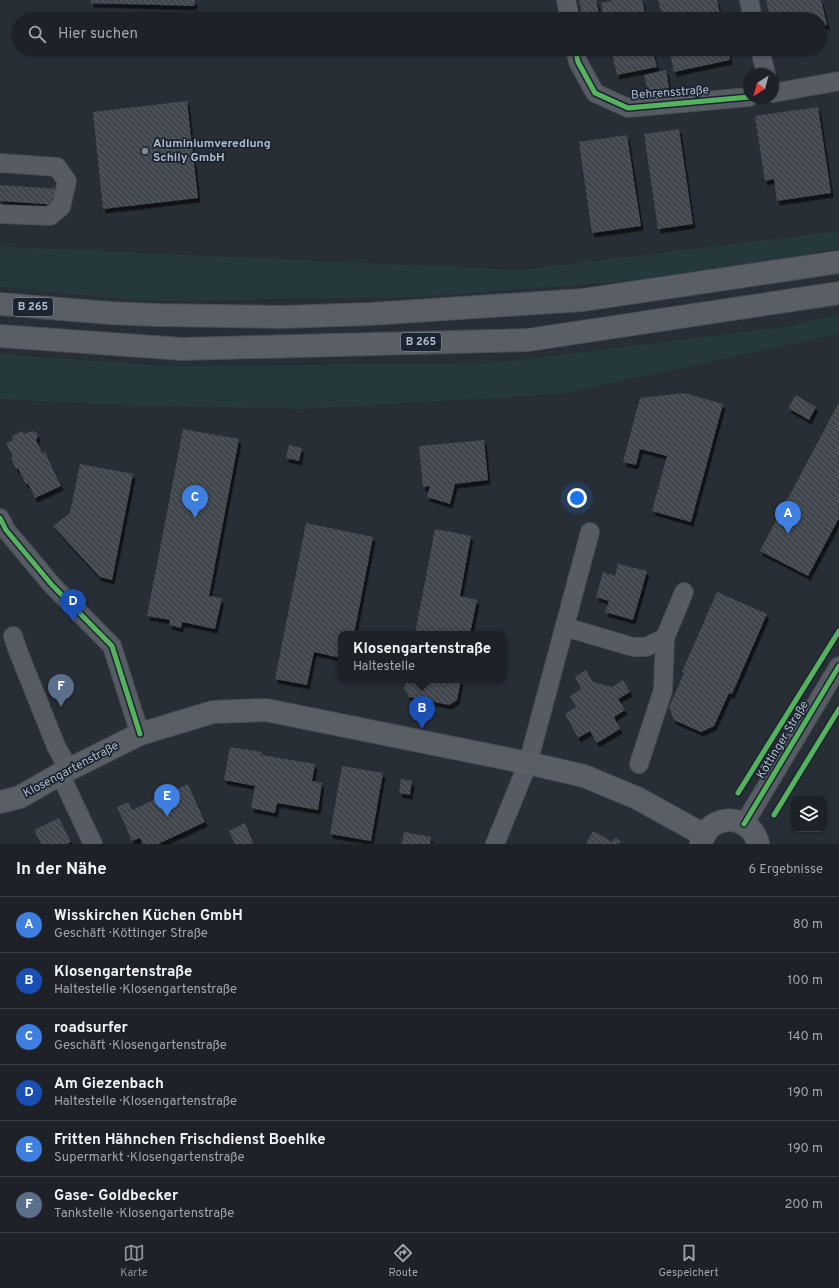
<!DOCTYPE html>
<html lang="de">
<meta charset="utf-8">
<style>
:root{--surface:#1e2228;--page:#262a30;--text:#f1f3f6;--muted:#a1a4a8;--line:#3c3f45;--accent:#8c9099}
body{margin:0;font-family:Overpass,sans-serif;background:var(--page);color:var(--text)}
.controls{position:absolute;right:12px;bottom:12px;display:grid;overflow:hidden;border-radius:8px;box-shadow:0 1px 3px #0004}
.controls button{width:36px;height:36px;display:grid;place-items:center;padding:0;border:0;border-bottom:1px solid var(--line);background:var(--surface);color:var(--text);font:20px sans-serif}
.compass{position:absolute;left:743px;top:68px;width:36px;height:36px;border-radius:50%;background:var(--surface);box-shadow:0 1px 3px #0004;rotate:216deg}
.you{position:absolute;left:577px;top:498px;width:14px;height:14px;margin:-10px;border:3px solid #fff;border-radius:50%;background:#1a73e8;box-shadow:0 0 0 6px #1a73e833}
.badge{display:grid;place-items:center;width:26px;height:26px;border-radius:50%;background:var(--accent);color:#fff;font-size:13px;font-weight:700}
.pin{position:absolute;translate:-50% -33px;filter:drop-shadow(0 1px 2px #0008)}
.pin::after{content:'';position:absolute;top:21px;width:14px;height:12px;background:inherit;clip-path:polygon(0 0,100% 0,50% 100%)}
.popup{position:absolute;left:338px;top:631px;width:168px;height:52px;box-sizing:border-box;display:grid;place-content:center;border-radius:8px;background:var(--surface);filter:drop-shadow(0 1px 3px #0005);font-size:13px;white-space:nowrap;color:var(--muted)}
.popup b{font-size:15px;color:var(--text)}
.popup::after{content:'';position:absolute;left:50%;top:100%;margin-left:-8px;border:8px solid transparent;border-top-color:var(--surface)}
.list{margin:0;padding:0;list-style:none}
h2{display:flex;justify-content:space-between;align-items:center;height:52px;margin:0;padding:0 16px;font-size:17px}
h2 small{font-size:13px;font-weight:400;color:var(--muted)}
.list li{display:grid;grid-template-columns:26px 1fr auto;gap:12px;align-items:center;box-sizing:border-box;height:56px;padding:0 16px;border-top:1px solid var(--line)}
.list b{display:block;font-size:15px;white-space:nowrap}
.list p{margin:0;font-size:13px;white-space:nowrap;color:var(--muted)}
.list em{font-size:13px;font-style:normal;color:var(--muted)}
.icon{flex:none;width:22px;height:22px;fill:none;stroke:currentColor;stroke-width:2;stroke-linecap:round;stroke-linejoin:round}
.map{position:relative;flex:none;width:839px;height:844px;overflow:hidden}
.search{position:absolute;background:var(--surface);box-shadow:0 1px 3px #0004;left:12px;right:12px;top:12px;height:44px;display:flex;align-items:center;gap:10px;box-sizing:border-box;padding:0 14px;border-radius:22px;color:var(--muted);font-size:15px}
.sheet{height:388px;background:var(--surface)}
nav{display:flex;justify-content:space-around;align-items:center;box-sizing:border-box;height:56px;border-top:1px solid var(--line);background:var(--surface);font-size:11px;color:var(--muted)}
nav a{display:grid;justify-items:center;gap:2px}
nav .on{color:var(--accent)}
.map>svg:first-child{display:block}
</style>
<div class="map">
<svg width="839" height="844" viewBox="0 0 839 844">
<defs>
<pattern id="building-back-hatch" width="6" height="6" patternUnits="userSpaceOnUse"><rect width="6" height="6" fill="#42474e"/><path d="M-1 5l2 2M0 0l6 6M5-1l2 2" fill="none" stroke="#5b5f66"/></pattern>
<filter id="shadow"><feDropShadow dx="2.5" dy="4.5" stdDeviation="0" flood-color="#0009"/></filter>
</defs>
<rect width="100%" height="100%" fill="#282e36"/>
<g fill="#25383c">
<polygon points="839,231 839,249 653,279 417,297 146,301 0,287 0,246 10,247 521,270"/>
<polygon points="839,314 839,334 560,394 302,409 94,404 0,399 0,354 166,366 495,363 785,327"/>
</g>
<g fill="url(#building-back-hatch)" filter="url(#shadow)">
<polygon points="91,0 195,0 194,6 91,3"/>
<polygon points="579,0 596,0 600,18 583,19"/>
<polygon points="614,0 642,0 646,19 604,19 601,3"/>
<polygon points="658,0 717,0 721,19 663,19"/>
<polygon points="766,0 821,0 827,25 820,26 820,19 770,19"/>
<polygon points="611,49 652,49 657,67 617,75"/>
<polygon points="669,49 728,49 730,60 674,72"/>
<polygon points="666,70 669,88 648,92 644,75"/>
<polygon points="187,101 198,198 103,209 93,112"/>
<polygon points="818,107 831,193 777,201 774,179 765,181 755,116"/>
<polygon points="679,129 693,224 658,229 644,134"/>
<polygon points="627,135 641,226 592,233 579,142"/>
<polygon points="0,185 59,189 58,205 0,201"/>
<polygon points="684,393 723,404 691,522 652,511 667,456 640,449 636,465 623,462 640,398"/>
<polygon points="796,395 816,407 809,420 788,408"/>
<polygon points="839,402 839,518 808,576 760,551"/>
<polygon points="183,429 239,439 209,596 222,598 215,629 182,622 181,628 169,625 170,620 147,616"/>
<polygon points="23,431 24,434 32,431 36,432 38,436 36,440 43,454 45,452 61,486 35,498 28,483 26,484 18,468 16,469 11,458 13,457 6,443 13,440 12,436"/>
<polygon points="484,440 488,480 455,484 450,504 427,497 430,486 423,487 419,446"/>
<polygon points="289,445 302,448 299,461 286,458"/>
<polygon points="80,464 133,474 112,580 100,577 53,526 70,513"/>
<polygon points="306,523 373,537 354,634 341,634 341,658 314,652 307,685 275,679"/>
<polygon points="435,529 471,536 460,596 477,600 470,634 415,634"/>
<polygon points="618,564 647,571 633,620 605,612 609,601 596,597 603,572 615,576"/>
<polygon points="717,592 767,614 732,694 729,693 714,726 701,732 674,720 669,707 684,673 682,672"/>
<polygon points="586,670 593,682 612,687 623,680 630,692 618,699 625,710 614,717 620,729 597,743 590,731 578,738 565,714 576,707 570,696 581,689 575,677"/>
<polygon points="406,680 461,680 457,700 449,705 409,697 404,689"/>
<polygon points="230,747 262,752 261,755 315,764 312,781 322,783 318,810 277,803 275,813 251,808 255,786 224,780"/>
<polygon points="342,766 383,773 371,841 330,834"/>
<polygon points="401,779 412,781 410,795 399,793"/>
<polygon points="188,784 205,822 158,844 143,844 140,838 132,841 117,807 128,802 132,810"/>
<polygon points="59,818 71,842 67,844 41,844 34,830"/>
<polygon points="245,823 254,844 235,844 229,831"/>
<polygon points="593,831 612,842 615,838 621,841 619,844 586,844"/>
<polygon points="404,832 431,837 430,844 402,844"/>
</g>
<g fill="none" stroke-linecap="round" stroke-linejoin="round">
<defs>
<g id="minor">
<polyline points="566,0 570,19"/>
<polyline points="749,0 753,19"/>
<polyline points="575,49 578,62 595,93 628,108 749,97"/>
<polyline points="760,49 766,74"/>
<polyline points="773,93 839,81"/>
<polyline points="0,163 57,167 67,181 61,207 50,216 0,214"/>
<polyline points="0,518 6,530 52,585 112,646 140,734"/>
<polyline points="565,627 633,647 646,647 665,638 684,592"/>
<polyline points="13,636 18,651 56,746 69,770"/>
<polyline points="639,764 663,690 665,638"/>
<polyline points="60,774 93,844"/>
<polyline points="744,824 839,666"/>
<polyline points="495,844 528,763 590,532"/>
</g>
<g id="major">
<polyline points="0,304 110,313 157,315 282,317 370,314 583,300 839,262"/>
<polyline points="0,336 182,349 528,340 839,293"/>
<polyline points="0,802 20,797 60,774 140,734 213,712 266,710 528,763 584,776 637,798 704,835"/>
<path d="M 701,844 C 703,837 706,830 712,826 C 730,813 754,823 758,844"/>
</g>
</defs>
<use href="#minor" stroke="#464a51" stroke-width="20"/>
<use href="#major" stroke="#454a53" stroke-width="24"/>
<use href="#minor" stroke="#575c64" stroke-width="18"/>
<use href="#major" stroke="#5a5f66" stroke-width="22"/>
<defs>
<g id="cycleway">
<polyline points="575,49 578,62 595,93 628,108 749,97"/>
<polyline points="0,518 6,530 52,585 112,646 140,734"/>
<polyline points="738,793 839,631"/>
<polyline points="774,815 839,709"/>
<polyline points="744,824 839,666"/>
</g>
</defs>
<use href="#cycleway" stroke="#1b2431" stroke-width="8"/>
<use href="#cycleway" stroke="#56b35d" stroke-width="5"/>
</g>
<circle fill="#818995" stroke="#1b2431" stroke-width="1.5" cx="145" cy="151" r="4"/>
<g text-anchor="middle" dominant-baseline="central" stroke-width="3.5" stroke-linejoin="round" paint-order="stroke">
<g fill="#1b2431" stroke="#848d9b" stroke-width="1">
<rect x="13" y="298" width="40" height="18" rx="3"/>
<rect x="401" y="333" width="40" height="18" rx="3"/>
</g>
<g font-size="11" font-weight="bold" fill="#b1bac8">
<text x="33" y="307">B 265</text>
<text x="421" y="342">B 265</text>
</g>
<g font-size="12" fill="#b1bac8" stroke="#1b2431">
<text transform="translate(670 93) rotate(-4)">Behrensstraße</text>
<text transform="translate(783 740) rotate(-59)">Köttinger Straße</text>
<text transform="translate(71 770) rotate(-28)">Klosengartenstraße</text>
</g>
<g font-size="12" font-weight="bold" fill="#b1bac8" stroke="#1b2431" text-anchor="start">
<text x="153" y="144">Aluminiumveredlung<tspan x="153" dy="14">Schily GmbH</tspan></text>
</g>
</g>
</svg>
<div class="controls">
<button><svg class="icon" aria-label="layers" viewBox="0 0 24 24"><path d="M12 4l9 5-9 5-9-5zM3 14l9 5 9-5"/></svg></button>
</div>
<svg class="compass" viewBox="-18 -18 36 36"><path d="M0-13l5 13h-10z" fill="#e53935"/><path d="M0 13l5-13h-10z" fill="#a1a4a8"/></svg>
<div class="you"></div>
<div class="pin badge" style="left:788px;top:534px;background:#3f7fe0">A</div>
<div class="pin badge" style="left:422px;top:729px;background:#1a4fb4">B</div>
<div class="popup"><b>Klosengartenstraße</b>Haltestelle</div>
<div class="pin badge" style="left:195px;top:518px;background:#3f7fe0">C</div>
<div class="pin badge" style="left:73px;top:622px;background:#1a4fb4">D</div>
<div class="pin badge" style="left:167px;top:817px;background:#3f7fe0">E</div>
<div class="pin badge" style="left:61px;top:707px;background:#5c6f8a">F</div>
<div class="search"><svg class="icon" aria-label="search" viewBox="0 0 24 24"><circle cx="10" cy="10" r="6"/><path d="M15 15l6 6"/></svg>Hier suchen</div>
</div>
<section class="sheet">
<h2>In der Nähe<small>6 Ergebnisse</small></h2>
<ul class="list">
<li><span class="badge" style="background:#3f7fe0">A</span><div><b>Wisskirchen Küchen GmbH</b><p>Geschäft · Köttinger Straße</p></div><em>80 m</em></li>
<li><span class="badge" style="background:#1a4fb4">B</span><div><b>Klosengartenstraße</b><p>Haltestelle · Klosengartenstraße</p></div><em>100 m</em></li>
<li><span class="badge" style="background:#3f7fe0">C</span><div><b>roadsurfer</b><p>Geschäft · Klosengartenstraße</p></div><em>140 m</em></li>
<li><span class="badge" style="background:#1a4fb4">D</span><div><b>Am Giezenbach</b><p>Haltestelle · Klosengartenstraße</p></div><em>190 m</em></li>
<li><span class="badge" style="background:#3f7fe0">E</span><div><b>Fritten Hähnchen Frischdienst Boehlke</b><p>Supermarkt · Klosengartenstraße</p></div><em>190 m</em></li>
<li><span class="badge" style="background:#5c6f8a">F</span><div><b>Gase- Goldbecker</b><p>Tankstelle · Klosengartenstraße</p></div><em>200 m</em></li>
</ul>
</section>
<nav>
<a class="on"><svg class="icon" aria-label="map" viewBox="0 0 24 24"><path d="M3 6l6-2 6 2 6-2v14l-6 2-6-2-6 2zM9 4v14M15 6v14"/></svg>Karte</a>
<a><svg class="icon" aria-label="directions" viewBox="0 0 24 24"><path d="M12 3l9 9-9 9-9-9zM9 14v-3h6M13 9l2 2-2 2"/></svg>Route</a>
<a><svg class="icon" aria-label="saved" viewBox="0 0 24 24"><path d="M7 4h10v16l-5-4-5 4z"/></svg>Gespeichert</a>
</nav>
